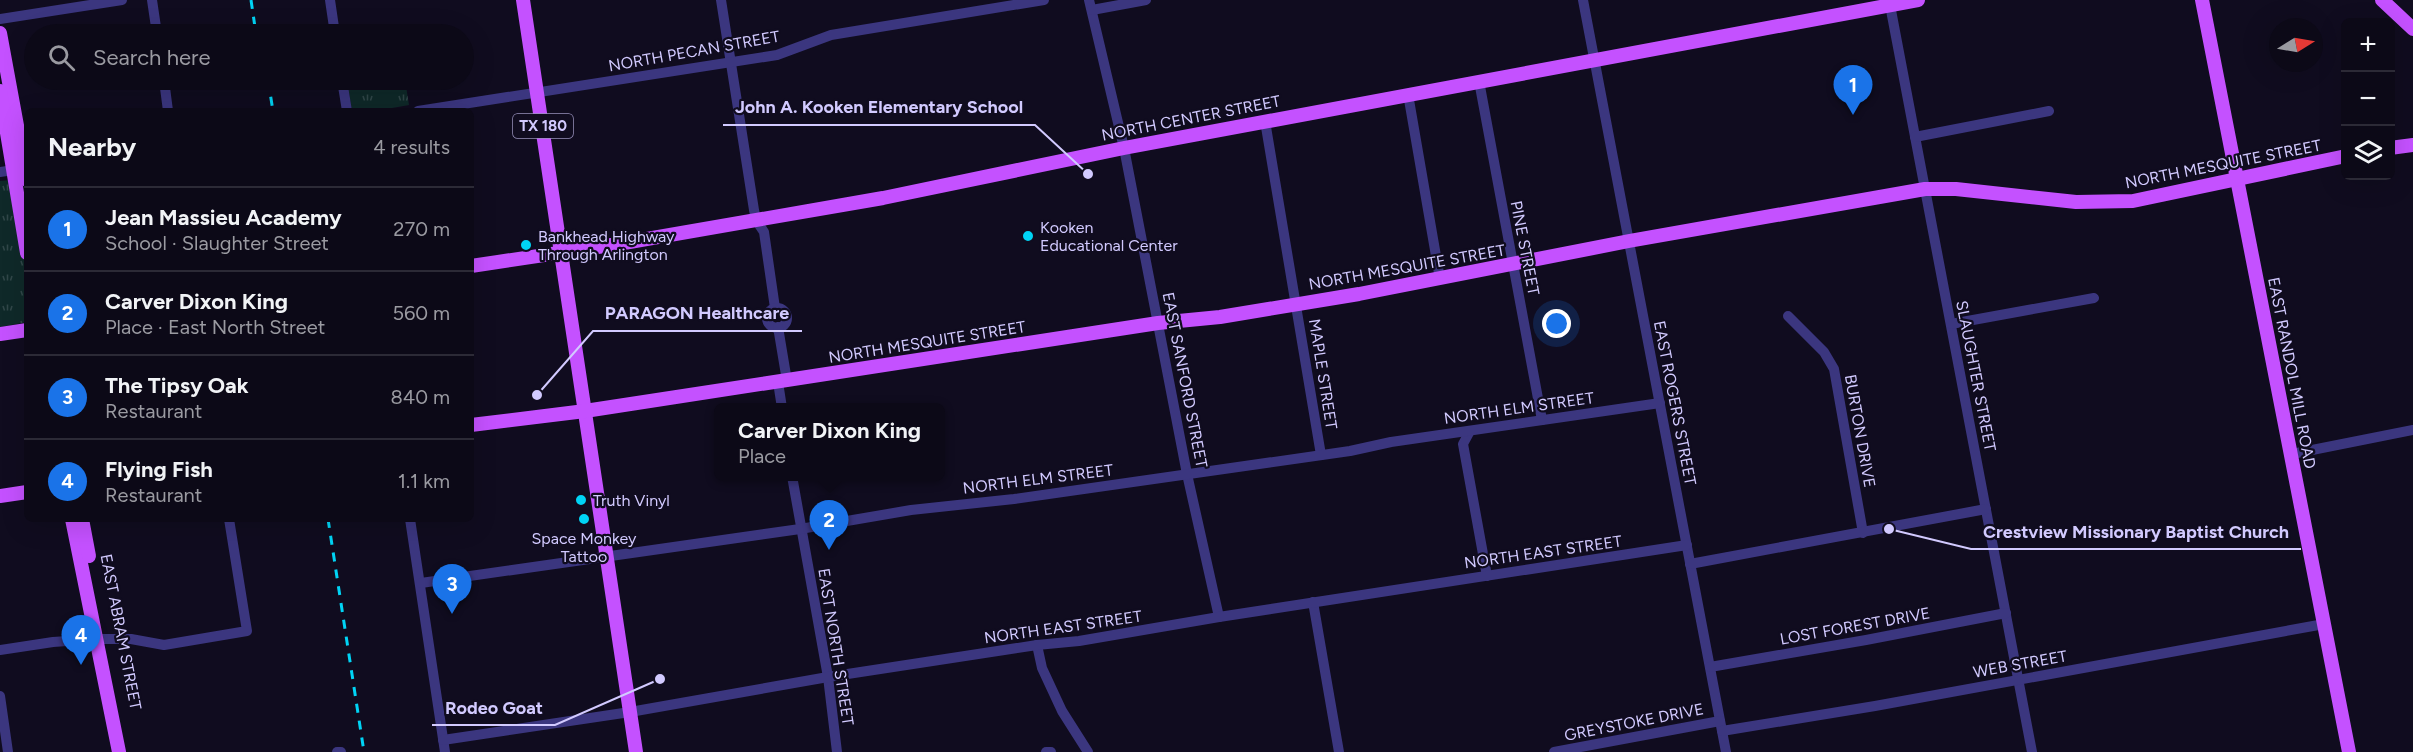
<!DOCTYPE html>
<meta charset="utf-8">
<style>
:root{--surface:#0c0917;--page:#1a1724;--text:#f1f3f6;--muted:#9a9aa1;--line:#2c2a36;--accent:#1a73e8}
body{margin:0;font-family:Figtree,sans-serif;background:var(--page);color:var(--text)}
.controls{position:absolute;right:18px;top:18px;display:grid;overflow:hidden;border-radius:9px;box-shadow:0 6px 24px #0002}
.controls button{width:54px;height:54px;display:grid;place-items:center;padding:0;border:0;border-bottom:2px solid var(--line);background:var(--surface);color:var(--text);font:30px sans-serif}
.compass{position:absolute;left:2269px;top:18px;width:54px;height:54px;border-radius:50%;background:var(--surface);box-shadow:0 6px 24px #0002;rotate:79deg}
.you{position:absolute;left:1557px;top:324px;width:21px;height:21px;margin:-15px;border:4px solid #fff;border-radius:50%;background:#1a73e8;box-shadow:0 0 0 9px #1a73e833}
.badge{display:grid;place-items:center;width:39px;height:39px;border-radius:50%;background:var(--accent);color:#fff;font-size:20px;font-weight:700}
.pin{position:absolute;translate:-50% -50px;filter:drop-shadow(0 2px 3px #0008)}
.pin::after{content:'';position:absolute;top:32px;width:21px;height:18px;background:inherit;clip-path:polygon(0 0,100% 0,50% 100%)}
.popup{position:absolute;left:714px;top:403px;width:231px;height:78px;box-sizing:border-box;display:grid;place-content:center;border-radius:9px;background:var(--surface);filter:drop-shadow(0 2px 4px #0005);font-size:20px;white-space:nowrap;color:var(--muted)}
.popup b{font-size:22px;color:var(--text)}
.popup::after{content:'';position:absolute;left:50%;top:100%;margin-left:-12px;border:12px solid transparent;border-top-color:var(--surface)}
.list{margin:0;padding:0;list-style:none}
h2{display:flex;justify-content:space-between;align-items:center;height:78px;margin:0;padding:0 24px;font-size:26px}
h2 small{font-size:20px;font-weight:400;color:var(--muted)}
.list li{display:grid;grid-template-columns:39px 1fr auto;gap:18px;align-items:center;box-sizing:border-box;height:84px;padding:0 24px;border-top:2px solid var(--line)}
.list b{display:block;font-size:22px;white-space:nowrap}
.list p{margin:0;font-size:20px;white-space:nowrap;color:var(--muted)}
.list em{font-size:20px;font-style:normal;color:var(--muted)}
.icon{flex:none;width:33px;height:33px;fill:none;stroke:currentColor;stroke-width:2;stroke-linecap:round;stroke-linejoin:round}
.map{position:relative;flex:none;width:2413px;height:752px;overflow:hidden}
.search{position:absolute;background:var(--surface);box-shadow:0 6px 24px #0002;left:24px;top:24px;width:450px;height:66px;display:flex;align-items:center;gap:15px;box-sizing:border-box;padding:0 21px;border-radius:33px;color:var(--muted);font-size:22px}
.panel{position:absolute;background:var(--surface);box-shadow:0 6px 24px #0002;left:24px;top:108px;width:450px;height:414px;border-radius:9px}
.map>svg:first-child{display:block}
</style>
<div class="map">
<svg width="2413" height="752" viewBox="0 0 2413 752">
<defs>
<pattern id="grass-tufts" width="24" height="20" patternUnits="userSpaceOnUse" patternTransform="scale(1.5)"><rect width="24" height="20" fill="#0f2929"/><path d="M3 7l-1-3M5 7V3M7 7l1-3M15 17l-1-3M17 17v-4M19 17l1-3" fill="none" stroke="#314749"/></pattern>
</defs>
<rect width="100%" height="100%" fill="#100c1f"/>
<g fill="url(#grass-tufts)">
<polygon points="347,80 405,80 409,105 375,111 352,111"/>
<polygon points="12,180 27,276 27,322 0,327 0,181"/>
</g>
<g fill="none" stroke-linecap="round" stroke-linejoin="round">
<g stroke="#3b367f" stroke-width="10">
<polyline points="152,0 157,34"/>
<polyline points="330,0 335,34"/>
<polyline points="721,0 754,210 756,220 764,232 775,308"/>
<polyline points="1089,0 1124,148 1187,474 1219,617"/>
<polyline points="1583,0 1726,752"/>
<polyline points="1890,5 2032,752"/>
<polyline points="1092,10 1146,0"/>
<polyline points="0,19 122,0"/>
<polyline points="164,80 168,111"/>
<polyline points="342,80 347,111"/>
<polyline points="1479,81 1542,420"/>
<polyline points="1408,94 1440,279"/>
<polyline points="418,111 777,55 831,35 1044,0"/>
<polyline points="1265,121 1321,455"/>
<polyline points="1915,137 2049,111"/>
<polyline points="0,172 20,169"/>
<circle cx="777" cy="318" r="10"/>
<polyline points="1788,316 1824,352 1834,369 1863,533"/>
<polyline points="1951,324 2094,298"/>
<polyline points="778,327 787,381"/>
<polyline points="778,382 782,408"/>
<polyline points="1470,431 1463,444 1487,576"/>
<polyline points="2292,454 2413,430"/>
<polyline points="792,476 828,677 837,752"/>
<polyline points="410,519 445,752"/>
<polyline points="1690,564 1986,509"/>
<polyline points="421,583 800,529 911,510 1014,499 1350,451 1391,442 1660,403"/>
<polyline points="1313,602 1339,752"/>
<polyline points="1037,645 1042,668 1062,711 1088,752"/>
<polyline points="0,650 53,642 96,639 131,639 164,645 247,631 229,519"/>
<polyline points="1710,667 1866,640 2006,613"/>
<polyline points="0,696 8,752"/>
<polyline points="1722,731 1875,706 2324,624"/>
<polyline points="443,740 630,712 828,677 1037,645 1079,641 1219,617 1687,545"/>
<polyline points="337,752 341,752"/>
<polyline points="1046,752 1051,752"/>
<polyline points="1554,752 1720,721"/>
</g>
<g stroke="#c451ff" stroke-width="14">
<polyline points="523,0 636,752"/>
<polyline points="2202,0 2349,752"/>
<polyline points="2382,0 2413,29"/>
<polyline points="0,33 27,180"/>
<polyline points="0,91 27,253"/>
<polyline points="2390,148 2413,145"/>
<polyline points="471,266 618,244 883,198 1124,148 1918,0"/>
<polyline points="0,334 27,330"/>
<polyline points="471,425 585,411 1158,323 1220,317 1359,294 1629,241 1925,189 1956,189 2076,202 2133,201 2346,156"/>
<polyline points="0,496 27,492"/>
<polyline points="72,519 119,752"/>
<polyline points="82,519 89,556"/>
</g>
<g stroke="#00d4f5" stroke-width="3" stroke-dasharray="9 8" stroke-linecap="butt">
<polyline points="251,0 256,34"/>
<polyline points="268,80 273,111"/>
<polyline points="328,519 364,752"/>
</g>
</g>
<g fill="#00d4f5" stroke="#100c1f" stroke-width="2">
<circle cx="1028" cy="236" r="6"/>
<circle cx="526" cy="245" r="6"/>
<circle cx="581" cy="500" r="6"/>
<circle cx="584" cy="519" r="6"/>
</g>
<g text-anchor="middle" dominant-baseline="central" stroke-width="4.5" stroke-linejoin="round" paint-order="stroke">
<rect fill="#100c1f" stroke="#9891bc" stroke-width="1.5" x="513" y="114" width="60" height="24" rx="4.5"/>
<g font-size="15" font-weight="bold" fill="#d2caff">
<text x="543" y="126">TX 180</text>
</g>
<g font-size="16" fill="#d2caff" stroke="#100c1f">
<text transform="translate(694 51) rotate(-10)">NORTH PECAN STREET</text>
<text transform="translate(1191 118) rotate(-11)">NORTH CENTER STREET</text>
<text transform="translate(2223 164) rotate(-11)">NORTH MESQUITE STREET</text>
<text transform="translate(1525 248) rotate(79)">PINE STREET</text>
<text transform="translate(1407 267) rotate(-10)">NORTH MESQUITE STREET</text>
<text transform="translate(927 342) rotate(-9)">NORTH MESQUITE STREET</text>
<text transform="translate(2292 373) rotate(79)">EAST RANDOL MILL ROAD</text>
<text transform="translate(1323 374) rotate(81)">MAPLE STREET</text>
<text transform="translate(1976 376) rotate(79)">SLAUGHTER STREET</text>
<text transform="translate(1185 380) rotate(79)">EAST SANFORD STREET</text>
<text transform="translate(1675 403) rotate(79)">EAST ROGERS STREET</text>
<text transform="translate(1519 408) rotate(-8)">NORTH ELM STREET</text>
<text transform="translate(1860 431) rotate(80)">BURTON DRIVE</text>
<text transform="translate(1038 479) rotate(-7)">NORTH ELM STREET</text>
<text transform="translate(1543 552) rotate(-8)">NORTH EAST STREET</text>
<text transform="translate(1855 626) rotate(-10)">LOST FOREST DRIVE</text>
<text transform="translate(1063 627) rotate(-8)">NORTH EAST STREET</text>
<text transform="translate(121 632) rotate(79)">EAST ABRAM STREET</text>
<text transform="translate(836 647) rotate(81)">EAST NORTH STREET</text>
<text transform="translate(2020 664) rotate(-10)">WEB STREET</text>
<text transform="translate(1634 722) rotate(-11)">GREYSTOKE DRIVE</text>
</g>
<g font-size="16" fill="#d2caff" stroke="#100c1f" text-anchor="start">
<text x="1040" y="227">Kooken<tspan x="1040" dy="18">Educational Center</tspan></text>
<text x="538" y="236">Bankhead Highway<tspan x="538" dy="18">Through Arlington</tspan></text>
<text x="593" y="500">Truth Vinyl</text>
<text x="584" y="538" text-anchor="middle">Space Monkey<tspan x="584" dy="18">Tattoo</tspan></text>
</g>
</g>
<path fill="none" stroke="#d2caff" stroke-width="2" d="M1088 174L1035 125H723M537 395L593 331H802M1889 529L1971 549H2301M660 679L555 725H432"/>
<g fill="#d2caff" stroke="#100c1f" stroke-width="2">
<circle cx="1088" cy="174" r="6"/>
<circle cx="537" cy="395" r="6"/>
<circle cx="1889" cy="529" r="6"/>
<circle cx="660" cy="679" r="6"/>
</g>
<g font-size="18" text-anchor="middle" font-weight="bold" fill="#d2caff" stroke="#100c1f" stroke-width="4.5" stroke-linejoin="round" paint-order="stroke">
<text x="879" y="113">John A. Kooken Elementary School</text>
<text x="697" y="319">PARAGON Healthcare</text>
<text x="2136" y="538">Crestview Missionary Baptist Church</text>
<text x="494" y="714">Rodeo Goat</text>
</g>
</svg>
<div class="controls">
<button>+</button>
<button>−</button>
<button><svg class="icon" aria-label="layers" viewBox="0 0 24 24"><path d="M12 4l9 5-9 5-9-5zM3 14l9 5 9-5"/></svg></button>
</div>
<svg class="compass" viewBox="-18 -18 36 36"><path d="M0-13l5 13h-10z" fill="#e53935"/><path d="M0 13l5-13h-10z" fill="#9a9aa1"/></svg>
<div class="you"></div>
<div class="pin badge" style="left:1853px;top:115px">1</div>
<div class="pin badge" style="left:829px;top:550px">2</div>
<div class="popup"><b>Carver Dixon King</b>Place</div>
<div class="pin badge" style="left:452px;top:614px">3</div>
<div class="pin badge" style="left:81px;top:665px">4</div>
<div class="search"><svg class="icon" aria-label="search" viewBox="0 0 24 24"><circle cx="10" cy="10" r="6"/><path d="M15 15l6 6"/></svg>Search here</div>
<section class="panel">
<h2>Nearby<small>4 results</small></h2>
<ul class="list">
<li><span class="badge">1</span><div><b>Jean Massieu Academy</b><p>School · Slaughter Street</p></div><em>270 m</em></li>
<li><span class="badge">2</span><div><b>Carver Dixon King</b><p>Place · East North Street</p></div><em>560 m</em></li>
<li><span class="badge">3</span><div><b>The Tipsy Oak</b><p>Restaurant</p></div><em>840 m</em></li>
<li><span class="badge">4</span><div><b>Flying Fish</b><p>Restaurant</p></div><em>1.1 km</em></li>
</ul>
</section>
</div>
